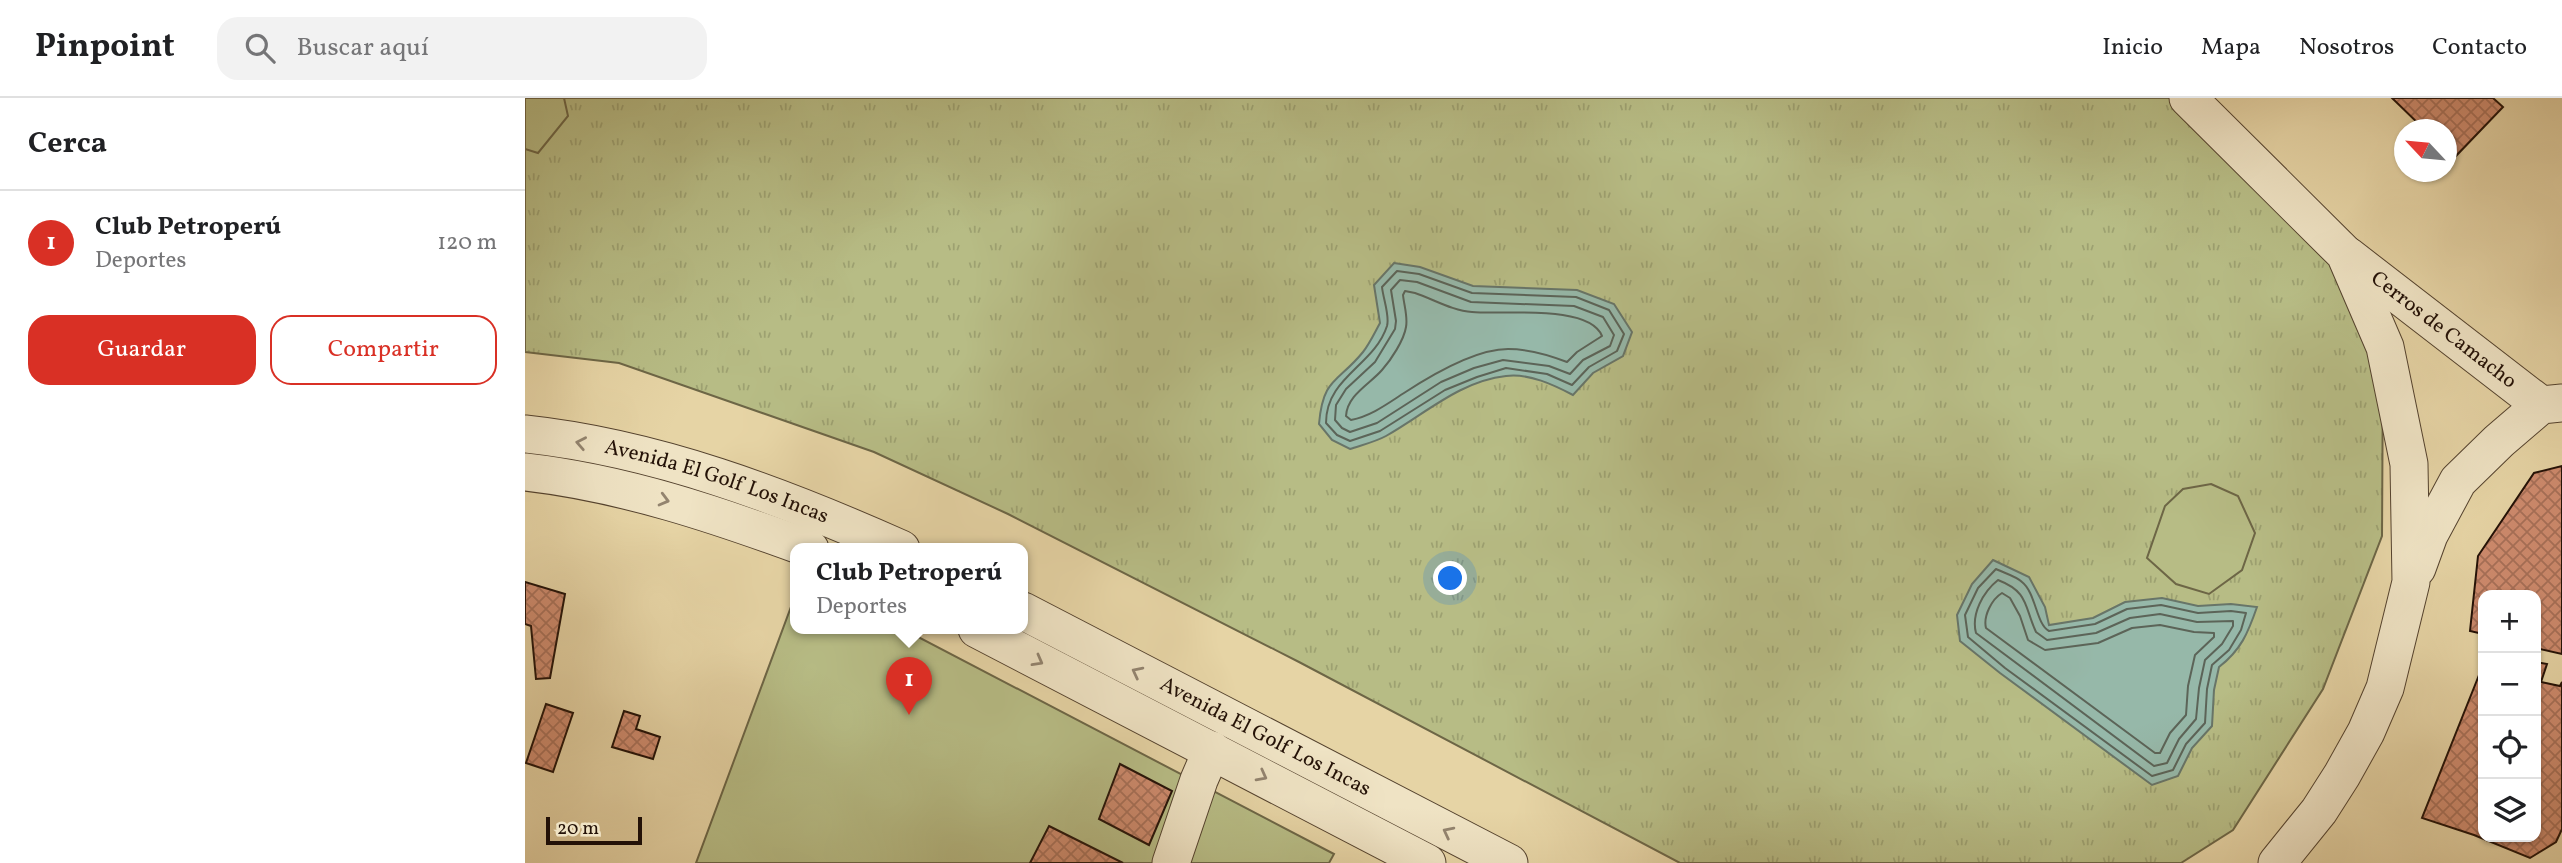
<!DOCTYPE html>
<html lang="es">
<meta charset="utf-8">
<style>
:root{--surface:#fff;--page:#f2f2f2;--text:#202124;--muted:#757577;--line:#e0e0e0;--accent:#d93025}
body{margin:0;font-family:Vollkorn,serif;background:var(--page);color:var(--text)}
.controls{position:absolute;right:21px;bottom:21px;display:grid;overflow:hidden;border-radius:14px;box-shadow:0 2px 5px #0004}
.controls button{width:63px;height:63px;display:grid;place-items:center;padding:0;border:0;border-bottom:2px solid var(--line);background:var(--surface);color:var(--text);font:35px sans-serif}
.compass{position:absolute;left:1869px;top:21px;width:63px;height:63px;border-radius:50%;background:var(--surface);box-shadow:0 2px 5px #0004;rotate:296deg}
.scale{position:absolute;left:21px;bottom:18px;width:96px;box-sizing:border-box;padding-left:7px;border:4px solid #231107;border-top:0;font-size:19px;line-height:24px;white-space:nowrap;color:#231107;-webkit-text-stroke:5px #efe3c4;paint-order:stroke}
.you{position:absolute;left:926px;top:481px;width:24px;height:24px;margin:-18px;border:5px solid #fff;border-radius:50%;background:#1a73e8;box-shadow:0 0 0 10px #1a73e833}
.badge{display:grid;place-items:center;width:46px;height:46px;border-radius:50%;background:var(--accent);color:#fff;font-size:23px;font-weight:700}
.pin{position:absolute;translate:-50% -58px;filter:drop-shadow(0 2px 4px #0008)}
.pin::after{content:'';position:absolute;top:37px;width:24px;height:21px;background:inherit;clip-path:polygon(0 0,100% 0,50% 100%)}
.popup{position:absolute;left:265px;top:445px;width:238px;height:91px;box-sizing:border-box;display:grid;place-content:center;border-radius:14px;background:var(--surface);filter:drop-shadow(0 2px 5px #0005);font-size:23px;white-space:nowrap;color:var(--muted)}
.popup b{font-size:26px;color:var(--text)}
.popup::after{content:'';position:absolute;left:50%;top:100%;margin-left:-14px;border:14px solid transparent;border-top-color:var(--surface)}
.list{margin:0;padding:0;list-style:none}
h2{display:flex;justify-content:space-between;align-items:center;height:91px;margin:0;padding:0 28px;font-size:30px}
h2 small{font-size:23px;font-weight:400;color:var(--muted)}
.list li{display:grid;grid-template-columns:46px 1fr auto;gap:21px;align-items:center;box-sizing:border-box;height:105px;padding:0 28px;border-top:2px solid var(--line)}
.list b{display:block;font-size:26px;white-space:nowrap}
.list p{margin:0;font-size:23px;white-space:nowrap;color:var(--muted)}
.list em{font-size:23px;font-style:normal;color:var(--muted)}
.actions{display:flex;gap:14px;padding:21px 28px}
.actions a{flex:1;padding:16px 0;border:2px solid var(--accent);border-radius:21px;text-align:center;font-size:24px;color:var(--accent)}
.actions .main{background:var(--accent);color:#fff}
.icon{flex:none;width:38px;height:38px;fill:none;stroke:currentColor;stroke-width:2;stroke-linecap:round;stroke-linejoin:round}
.map{position:relative;flex:none;width:2037px;height:765px;overflow:hidden}
header{display:flex;align-items:center;gap:42px;box-sizing:border-box;height:98px;padding:0 35px;background:var(--surface);border-bottom:2px solid var(--line)}
header strong{font-size:33px}
nav{display:flex;gap:38px;margin-inline-start:auto;font-size:24px}
.search{width:490px;height:63px;background:var(--page);display:flex;align-items:center;gap:18px;box-sizing:border-box;padding:0 24px;border-radius:21px;color:var(--muted);font-size:26px}
main{display:flex}
aside{flex:1;background:var(--surface)}
.map>svg:first-child{display:block}
</style>
<header>
<strong>Pinpoint</strong>
<div class="search"><svg class="icon" aria-label="search" viewBox="0 0 24 24"><circle cx="10" cy="10" r="6"/><path d="M15 15l6 6"/></svg>Buscar aquí</div>
<nav><a>Inicio</a><a>Mapa</a><a>Nosotros</a><a>Contacto</a></nav>
</header>
<main>
<aside>
<h2>Cerca<small></small></h2>
<ul class="list">
<li><span class="badge">1</span><div><b>Club Petroperú</b><p>Deportes</p></div><em>120 m</em></li>
</ul>
<div class="actions"><a class="main">Guardar</a><a>Compartir</a></div>
</aside>
<div class="map">
<svg width="2037" height="765" viewBox="0 0 2037 765">
<defs>
<pattern id="grass-tufts" width="24" height="20" patternUnits="userSpaceOnUse" patternTransform="scale(1.75)"><rect width="24" height="20" fill="#b7bc85"/><path d="M3 7l-1-3M5 7V3M7 7l1-3M15 17l-1-3M17 17v-4M19 17l1-3" fill="none" stroke="#9da171"/></pattern>
<pattern id="building-cross-hatch" width="8" height="8" patternUnits="userSpaceOnUse" patternTransform="scale(1.75)"><rect width="8" height="8" fill="#ce8b6e"/><path d="M0 0l8 8M0 8l8-8" fill="none" stroke="#a77058"/></pattern>
</defs>
<rect width="100%" height="100%" fill="#e6d4a5"/>
<filter id="stains"><feTurbulence type="fractalNoise" baseFrequency=".00286" numOctaves="4"/><feColorMatrix values="0 0 0 0 .2 0 0 0 0 .09 0 0 0 0 .02 0 0 0 .5 -.17"/></filter>
<radialGradient id="worn" r=".72"><stop offset=".6" stop-color="#630" stop-opacity="0"/><stop offset="1" stop-color="#630" stop-opacity=".3"/></radialGradient>
<polygon fill="url(#grass-tufts)" stroke="#6d6646" stroke-width="2" points="0,0 1652,0 1795,137 1858,257 1857,438 1798,591 1708,732 1656,765 1155,765 774,564 483,416 349,354 94,265 0,254"/>
<g fill="#b7bc85" stroke="#6d6646" stroke-width="2">
<polygon points="0,0 39,0 43,18 13,55 0,51"/>
<polygon points="1686,386 1713,398 1730,435 1717,472 1684,496 1651,486 1622,460 1640,408 1658,391"/>
<polygon points="270,498 270,531 378,531 809,756 804,765 171,765"/>
</g>
<g fill="#96b8a9" stroke="#687568" stroke-width="2">
<path d="M 869,165 L 895,169 L 948,188 L 1052,192 L 1089,206 L 1107,234 L 1098,258 L 1068,275 L 1048,297 C 1029,287 1004,275 981,278 C 935,283 900,316 861,338 C 850,344 837,347 825,351 L 807,342 L 794,326 C 798,279 813,285 838,254 C 845,245 850,234 855,225 L 849,187 Z"/>
<path d="M 1468,462 L 1504,479 L 1520,509 L 1524,527 L 1568,520 L 1600,504 L 1637,500 L 1673,508 L 1706,506 L 1732,509 C 1723,535 1716,552 1694,569 L 1689,592 L 1687,628 L 1667,650 L 1653,678 L 1627,687 L 1475,575 L 1435,543 L 1432,517 L 1447,486 Z"/>
</g>
<g fill="none" stroke-linecap="round" stroke-linejoin="round">
<g stroke="#5c6458" stroke-width="2">
<path d="M 872,173 L 894,176 L 947,195 L 1051,199 L 1084,212 L 1099,236 L 1092,253 L 1064,269 L 1047,287 L 1022,276 L 981,270 L 952,279 L 920,292 L 855,333 L 825,343 L 812,337 L 801,325 C 801,279 849,268 862,228 C 865,218 858,200 857,189 Z"/>
<polygon points="875,182 892,184 946,204 1049,208 1078,219 1089,237 1085,248 1058,262 1045,276 1024,268 978,262 949,270 916,284 852,325 825,334 817,330 810,322 811,307 821,291 850,264 870,231 871,223 866,192"/>
<path d="M 880,193 L 890,195 C 908,201 928,213 947,214 C 978,217 1064,206 1077,238 L 1052,254 L 1042,264 C 1024,257 1003,251 983,251 C 951,251 905,278 879,295 C 862,306 846,318 826,322 L 821,318 C 822,297 845,286 857,272 C 866,262 879,242 881,229 C 883,219 879,207 878,197 Z"/>
<path d="M 1471,471 C 1479,475 1491,478 1497,484 C 1511,495 1511,526 1524,533 L 1570,526 L 1602,511 L 1636,507 L 1673,515 L 1706,513 L 1721,515 L 1716,532 L 1704,552 L 1687,567 L 1682,591 L 1680,625 L 1661,646 L 1648,672 L 1627,678 L 1480,570 L 1443,539 L 1440,517 L 1453,490 Z"/>
<path d="M 1473,482 C 1504,494 1499,508 1511,534 L 1522,542 L 1571,535 L 1605,520 L 1635,516 L 1672,524 L 1708,523 L 1708,528 L 1697,546 L 1680,562 L 1674,590 L 1671,621 L 1654,641 L 1642,665 L 1629,668 L 1451,535 C 1446,516 1458,494 1473,482 Z"/>
<path d="M 1477,495 L 1485,500 L 1495,518 L 1503,542 L 1520,552 L 1573,545 L 1607,530 L 1635,527 L 1669,534 L 1689,535 L 1689,539 L 1670,557 L 1663,588 L 1661,617 L 1645,635 L 1635,655 L 1630,655 L 1461,530 C 1458,518 1467,501 1477,495 Z"/>
</g>
</g>
<g fill="url(#building-cross-hatch)" stroke="#231107" stroke-width="2">
<polygon points="1867,0 1968,0 1978,9 1930,59 1922,51 1922,32 1900,32"/>
<polygon points="2037,368 2037,556 2011,550 2011,497 1958,497 1958,536 1945,533 1953,458 2009,375"/>
<polygon points="0,484 40,496 25,580 11,581 6,528 0,526"/>
<polygon points="2011,564 2022,566 2016,584 2035,588 2037,584 2037,731 2031,744 2005,760 1949,737 1897,720 1958,567 1958,739 2011,739"/>
<polygon points="21,606 48,615 28,674 1,665"/>
<polygon points="99,613 115,618 111,631 135,639 128,661 87,649"/>
<polygon points="595,666 647,693 624,747 574,721"/>
<polygon points="524,728 598,765 505,765"/>
</g>
<g fill="none" stroke-linecap="round" stroke-linejoin="round">
<defs>
<g id="minor">
<polyline points="1663,0 1820,156 1860,249 1884,366 1886,484 1860,590 1841,634 1817,677 1794,713 1752,765"/>
<path id="s1" d="M 1823,158 L 2016,307"/>
<path id="s2" d="M 0,336 C 131,350 257,398 376,451"/>
<path d="M 0,374 C 98,385 193,417 285,451"/>
<polyline points="1892,470 1904,437 1933,383 1974,343 2016,307 2037,305"/>
<path id="s3" d="M 498,513 L 984,765"/>
<polyline points="452,531 902,765"/>
<polyline points="646,765 674,682 687,652"/>
</g>
</defs>
<use href="#minor" stroke="#54422e" stroke-width="39"/>
<use href="#minor" stroke="#efe3c4" stroke-width="37"/>
</g>
<defs><path id="oneway-chevron" d="M-2-3.5L2.5 0L-2 3.5" fill="none" stroke-width="1.6" stroke-linecap="round" stroke-linejoin="round" transform="scale(1.75)"/></defs>
<g stroke="#93846f">
<use href="#oneway-chevron" transform="translate(56 345) rotate(-169)"/>
<use href="#oneway-chevron" transform="translate(139 402) rotate(15)"/>
<use href="#oneway-chevron" transform="translate(513 563) rotate(29)"/>
<use href="#oneway-chevron" transform="translate(612 574) rotate(-153)"/>
<use href="#oneway-chevron" transform="translate(737 678) rotate(28)"/>
<use href="#oneway-chevron" transform="translate(923 734) rotate(-153)"/>
</g>
<g text-anchor="middle" dominant-baseline="central" stroke-width="6" stroke-linejoin="round" paint-order="stroke">
<g font-size="21" fill="#231107" stroke="#efe3c4">
<text stroke="none"><textPath href="#s1" startOffset="121">Cerros de Camacho</textPath></text>
<text stroke="none"><textPath href="#s2" startOffset="198">Avenida El Golf Los Incas</textPath></text>
<text stroke="none"><textPath href="#s3" startOffset="273">Avenida El Golf Los Incas</textPath></text>
</g>
</g>
<rect width="100%" height="100%" filter="url(#stains)"/>
<rect width="100%" height="100%" fill="url(#worn)"/>
</svg>
<div class="controls">
<button>+</button>
<button>−</button>
<button><svg class="icon" aria-label="locate" viewBox="0 0 24 24"><circle cx="12" cy="12" r="6"/><path d="M12 2v4M12 18v4M2 12h4M18 12h4"/></svg></button>
<button><svg class="icon" aria-label="layers" viewBox="0 0 24 24"><path d="M12 4l9 5-9 5-9-5zM3 14l9 5 9-5"/></svg></button>
</div>
<svg class="compass" viewBox="-18 -18 36 36"><path d="M0-13l5 13h-10z" fill="#e53935"/><path d="M0 13l5-13h-10z" fill="#757577"/></svg>
<div class="scale">20 m</div>
<div class="you"></div>
<div class="pin badge" style="left:384px;top:617px">1</div>
<div class="popup"><b>Club Petroperú</b>Deportes</div>
</div>
</main>
